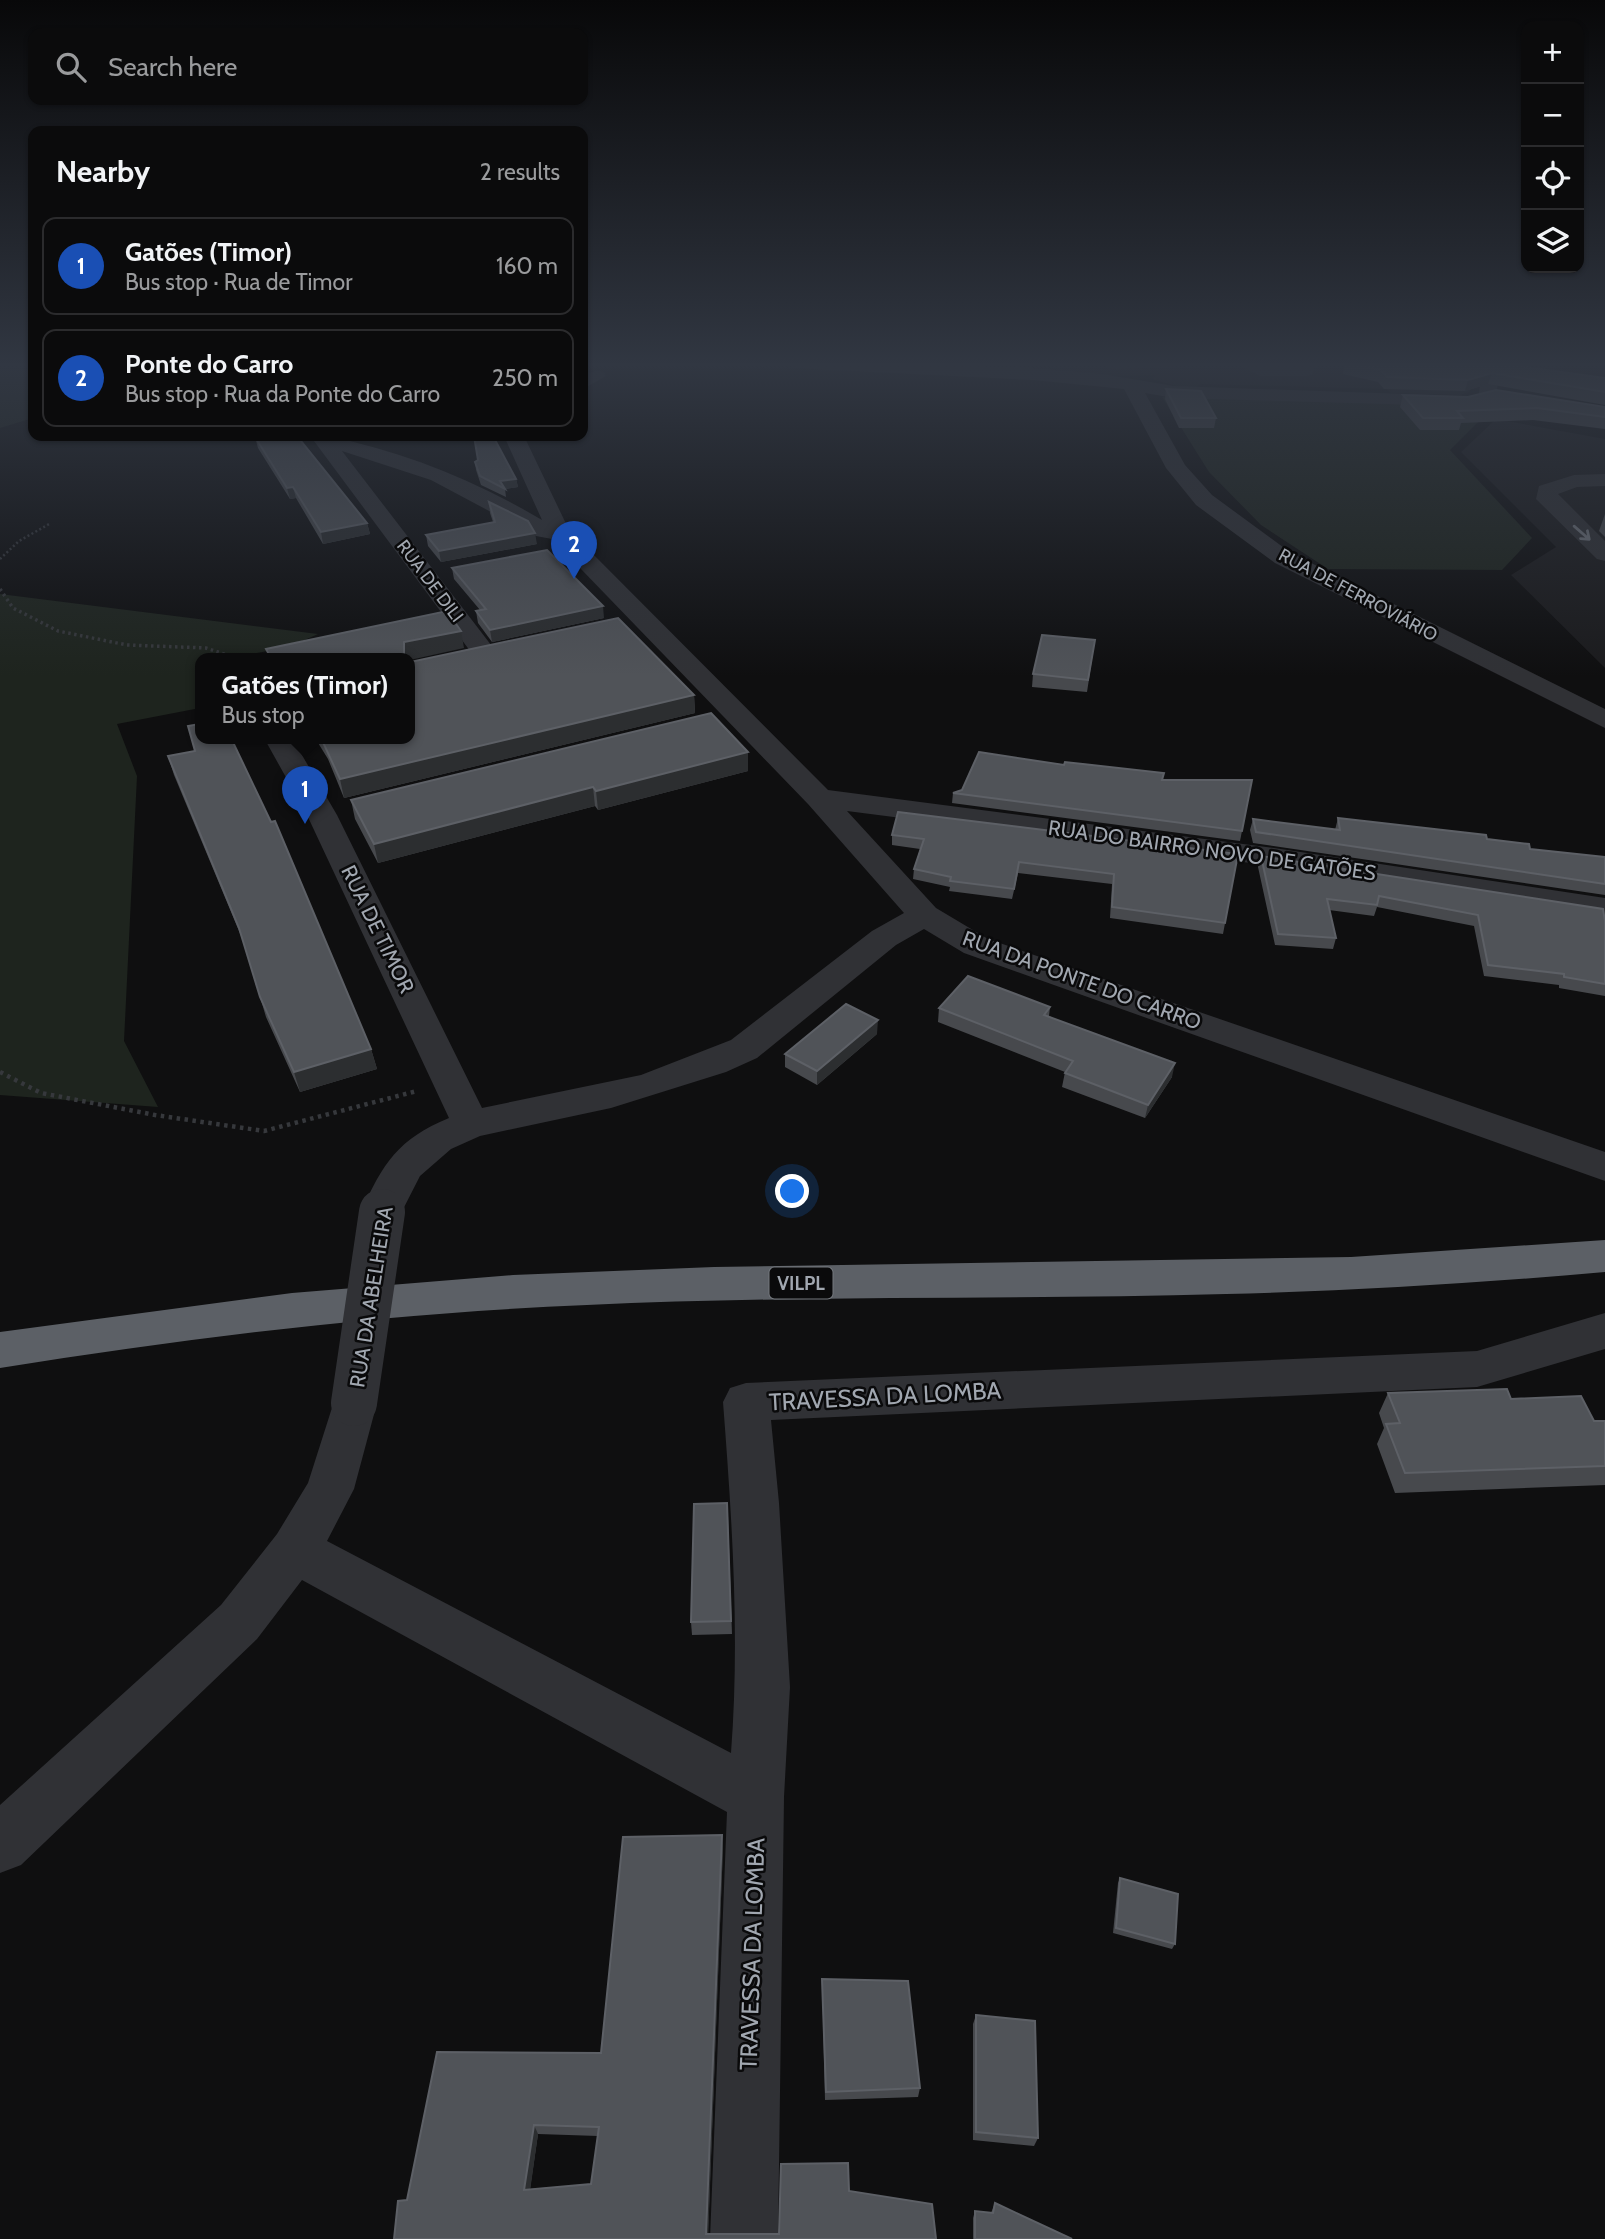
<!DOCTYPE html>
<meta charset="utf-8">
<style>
:root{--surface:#0b0b0c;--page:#19191a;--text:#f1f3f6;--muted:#9a9b9d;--line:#2b2b2d;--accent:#0f766e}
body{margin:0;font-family:Cabin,sans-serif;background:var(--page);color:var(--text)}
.controls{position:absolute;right:21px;top:21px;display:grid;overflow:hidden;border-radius:14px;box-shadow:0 2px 5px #0004}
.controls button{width:63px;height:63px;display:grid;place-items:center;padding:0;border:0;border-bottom:2px solid var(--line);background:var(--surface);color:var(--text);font:35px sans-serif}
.you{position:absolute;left:793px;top:1192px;width:24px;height:24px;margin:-18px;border:5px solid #fff;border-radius:50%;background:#1a73e8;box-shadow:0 0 0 10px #1a73e833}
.badge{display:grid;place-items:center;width:46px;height:46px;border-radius:50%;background:var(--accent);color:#fff;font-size:23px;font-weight:700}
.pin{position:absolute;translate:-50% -58px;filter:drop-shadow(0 2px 4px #0008)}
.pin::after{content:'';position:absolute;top:37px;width:24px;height:21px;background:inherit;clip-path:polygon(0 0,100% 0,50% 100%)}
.popup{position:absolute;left:195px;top:653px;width:220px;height:91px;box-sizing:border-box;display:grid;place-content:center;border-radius:14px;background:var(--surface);filter:drop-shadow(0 2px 5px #0005);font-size:23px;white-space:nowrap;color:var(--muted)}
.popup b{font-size:26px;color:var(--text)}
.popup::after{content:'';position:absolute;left:50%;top:100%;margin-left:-14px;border:14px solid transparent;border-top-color:var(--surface)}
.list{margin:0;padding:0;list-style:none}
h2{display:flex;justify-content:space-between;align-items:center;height:91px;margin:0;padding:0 28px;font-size:30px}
h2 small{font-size:23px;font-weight:400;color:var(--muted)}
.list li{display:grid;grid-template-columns:46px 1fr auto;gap:21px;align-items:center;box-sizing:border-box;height:98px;margin:0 14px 14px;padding:0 14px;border:2px solid var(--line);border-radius:14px}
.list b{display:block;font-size:26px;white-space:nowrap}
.list p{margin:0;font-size:23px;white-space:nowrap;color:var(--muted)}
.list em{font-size:23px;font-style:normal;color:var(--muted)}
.icon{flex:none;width:38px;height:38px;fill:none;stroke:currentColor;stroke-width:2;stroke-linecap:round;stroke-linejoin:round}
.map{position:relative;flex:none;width:1605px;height:2239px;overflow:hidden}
.search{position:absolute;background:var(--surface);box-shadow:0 2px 5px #0004;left:28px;top:28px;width:560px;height:77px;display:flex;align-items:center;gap:18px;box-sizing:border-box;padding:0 24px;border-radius:14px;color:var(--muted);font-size:26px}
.panel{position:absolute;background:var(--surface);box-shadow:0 2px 5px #0004;left:28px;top:126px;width:560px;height:315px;border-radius:14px}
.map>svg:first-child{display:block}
</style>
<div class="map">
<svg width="1605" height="2239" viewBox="0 0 1605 2239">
<rect width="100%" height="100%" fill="#0f0f10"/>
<g fill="#1b1b1d">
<polygon points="1040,363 1482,363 1469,392 1460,395 1391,393 1387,389 1200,384 1197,387 1179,387 1152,379 1155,375 1074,377"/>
<polygon points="1500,363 1605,363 1605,384 1549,373"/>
<polygon points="1496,419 1605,439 1605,668 1511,575 1556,547 1461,452"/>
</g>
<g fill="#1e241e">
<polygon points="0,363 33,363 33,418 0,428"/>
<polygon points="1162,397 1475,405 1483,417 1450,450 1532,538 1502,570 1328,569 1261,525 1209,472"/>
<path d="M 0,594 L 318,634 C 284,651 237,658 200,658 L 200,708 L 117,724 L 137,776 L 124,1041 L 158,1107 L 0,1095 Z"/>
</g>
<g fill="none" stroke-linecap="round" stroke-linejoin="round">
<polyline stroke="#36383c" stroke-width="2.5" stroke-dasharray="2 2.5" stroke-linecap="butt" points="0,559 19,541 51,523"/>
<polyline stroke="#36383c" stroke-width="3.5" stroke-dasharray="2.5 3.5" stroke-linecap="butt" points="0,589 13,608 58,631 127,645 206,648 236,658"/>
<polyline stroke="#36383c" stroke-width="4.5" stroke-dasharray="3.5 4.5" stroke-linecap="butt" points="0,1072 41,1093 155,1115 264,1131 417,1091"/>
<g fill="#303135" fill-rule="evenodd">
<polygon points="784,363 906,363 1033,368 1102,374 1174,386 1463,396 1466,400 1463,404 1456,406 1174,398 1145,393 1185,465 1212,495 1291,553 1605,709 1605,728 1275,563 1196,505 1166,468 1124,389 1033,380 793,368"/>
<polygon points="1104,363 1179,363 1170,368 1112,369 1106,368"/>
<polygon points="1236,363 1263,366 1316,363 1312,375 1306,376 1260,376"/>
<polygon points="1497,363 1605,381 1605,393 1500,374 1495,397 1481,397 1479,393 1482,371"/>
<polygon points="597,370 604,372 606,376 583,389 583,376"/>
<path d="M 328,436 C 404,452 475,480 542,520 L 504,436 L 524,436 L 569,530 L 828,790 L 1274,848 L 1605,898 L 1605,918 L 1274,866 L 847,811 L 936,908 L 988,939 L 1605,1152 L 1605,1181 L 964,953 L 924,929 L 896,945 L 757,1058 L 726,1072 L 611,1108 L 480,1136 L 451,1149 L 420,1176 L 396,1223 L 382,1227 L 368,1223 L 361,1212 C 383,1163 398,1139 449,1118 L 307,815 L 264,738 L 292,738 L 337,815 L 482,1108 L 641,1075 L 731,1040 L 872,931 L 904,913 L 808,804 L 552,539 L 536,536 L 431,480 L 342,451 L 498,654 L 494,659 L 476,659 L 314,441 L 317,437 Z"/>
<polygon points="1605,474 1605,486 1577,487 1558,494 1605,541 1605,561 1597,559 1536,499 1539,486 1574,475"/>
<path d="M 1605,1313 L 1605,1349 L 1477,1387 L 771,1420 L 779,1503 L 790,1687 L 784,1797 L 778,2239 L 710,2239 L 727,1812 L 302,1580 L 257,1639 L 21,1865 L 0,1873 L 0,1805 L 221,1605 L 277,1534 L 308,1483 L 338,1389 L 354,1384 L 370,1389 L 377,1403 L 354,1489 L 327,1541 L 731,1753 C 740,1636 732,1519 723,1402 L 730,1388 L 746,1383 L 1477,1351 Z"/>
</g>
<path fill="#5c6066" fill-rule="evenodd" d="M 1605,1240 L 1605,1272 C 1479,1283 1352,1291 1226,1294 C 1013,1300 800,1295 587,1305 C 390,1313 194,1337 0,1368 L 0,1332 L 292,1293 L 513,1275 L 714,1267 L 1351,1257 Z"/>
<polyline stroke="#303135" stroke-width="46" points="354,1403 382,1212"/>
</g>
<g fill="#47494d" fill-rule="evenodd">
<polygon points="1345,363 1605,378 1605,405 1488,384 1465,391 1384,389 1378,382 1343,374"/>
<polygon points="1166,389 1216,418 1214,428 1179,428 1165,399"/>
<polygon points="1403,395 1605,407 1605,429 1533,420 1461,423 1459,430 1420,430 1400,407"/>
<polygon points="255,437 367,523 370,534 323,544 296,498 290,499 258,448"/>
<polygon points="478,460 516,479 518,487 505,489 506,497 481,485 476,470 475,462"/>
<polygon points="489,502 537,544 441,562 428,546 426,535 493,522 490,513"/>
<polygon points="1605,514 1605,537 1599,531"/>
<polygon points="452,568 604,618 492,642 478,623 476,611 480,610 454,579"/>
<polygon points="1095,640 1087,692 1032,687 1033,674"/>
<polygon points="694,695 695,713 344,798 328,759 315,738 410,738"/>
<polygon points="748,752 748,771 598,810 595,806 378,863 355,819 351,800"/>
<polygon points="168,756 371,1049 377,1069 300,1092 266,1017 244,943 174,775"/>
<polygon points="1162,780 1242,831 1240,841 952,803 953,793"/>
<polygon points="1338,818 1487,839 1530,849 1605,857 1605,895 1253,843 1250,830 1253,819 1335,830"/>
<polygon points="892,835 1238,854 1223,934 1110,918 1112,884 1018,873 1012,899 949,891 950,887 913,879 914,869 920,849 892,845"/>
<polygon points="1261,856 1605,921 1605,996 1559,988 1559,985 1484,976 1474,926 1377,907 1374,916 1329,910 1336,938 1333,949 1275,945 1258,867"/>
<polygon points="1050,1007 1049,1016 1172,1077 1145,1118 1062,1087 1065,1072 938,1022 939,1008"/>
<polygon points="877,1034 817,1085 785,1067 785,1054"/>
<polygon points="1388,1393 1511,1399 1594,1421 1605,1421 1605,1485 1395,1493 1377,1444 1384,1428 1379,1413"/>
<polygon points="728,1516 732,1634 692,1635 691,1622"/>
<path d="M 723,1847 L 708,2234 L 779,2234 L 849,2191 L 936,2239 L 394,2239 L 407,2200 L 601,2053 ZM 538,2134 L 598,2136 L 591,2184 L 530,2189 Z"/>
<polygon points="1120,1878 1175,1944 1172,1949 1113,1933 1118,1883"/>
<polygon points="822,1979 920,2088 918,2097 825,2100"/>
<polygon points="976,2015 1038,2138 1034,2146 973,2140 973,2024"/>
<polygon points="995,2203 1072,2239 973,2239 973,2218 975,2211 991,2213"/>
</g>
<g fill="#2c2e30">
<polygon points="1492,373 1488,384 1465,391 1468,380"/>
<polygon points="516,479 518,487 504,489 500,481"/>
<polygon points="293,487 296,498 290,499 287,488"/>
<polygon points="367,523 370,534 323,544 321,532"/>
<polygon points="535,533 537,544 441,562 439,551"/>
<polygon points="603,606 604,618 492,642 490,630"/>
<polygon points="461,631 464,648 410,660 410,658 404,658 404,642"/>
<polygon points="694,695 695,713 344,798 340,779"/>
<polygon points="748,752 748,771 598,810 596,791"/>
<polygon points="593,787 595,806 378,863 374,844"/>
<polygon points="878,1020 877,1034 817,1085 817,1071"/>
<polygon points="371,1049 377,1069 300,1092 294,1072"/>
<polygon points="1175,1063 1172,1077 1145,1118 1148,1105"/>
<polygon points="722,1835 723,1847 708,2239 706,2234"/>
<polygon points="534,2125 538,2134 529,2198 524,2190"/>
</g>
<g fill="#505358" stroke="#5d6066" stroke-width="2" fill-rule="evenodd">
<polygon points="1348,363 1497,363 1605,378 1605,392 1492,373 1468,380 1387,377 1381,370"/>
<polygon points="1166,389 1201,391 1216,418 1181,418"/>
<polygon points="1496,390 1605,407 1605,417 1537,408 1457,411 1463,418 1423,418 1403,395 1468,397"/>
<polygon points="263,436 297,436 367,523 321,532 293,487 287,488 255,437"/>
<polygon points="474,436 493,436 516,479 500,481 505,489 480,476 475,462 478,460"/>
<polygon points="489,502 528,521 535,533 439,551 426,535 495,522"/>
<polygon points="547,550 603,606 490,630 476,611 486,609 452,568"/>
<polygon points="447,611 461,631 404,642 404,658 271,658 266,649"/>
<polygon points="618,618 694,695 340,779 321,738 410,738 410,662"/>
<polygon points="1042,635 1095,640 1088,680 1033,674"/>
<polygon points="711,713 748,752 596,791 593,787 374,844 351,800"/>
<polygon points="200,724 200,738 231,738 271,822 275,821 371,1049 294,1072 260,997 239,928 168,756 195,751 188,726"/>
<polygon points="979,752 1064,765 1065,762 1164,773 1162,780 1252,780 1242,831 953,793 962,790"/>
<polygon points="898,812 1238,854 1225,923 1112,907 1114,874 1019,862 1014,889 950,881 951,877 914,869 924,839 892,835"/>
<polygon points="1338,818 1486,835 1487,839 1529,844 1530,849 1605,857 1605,884 1256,832 1253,819 1340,830"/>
<polygon points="1261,856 1603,909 1605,921 1605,984 1564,977 1564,974 1488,965 1478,915 1379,896 1377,905 1327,899 1336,938 1278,934"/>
<polygon points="968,976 1050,1007 1044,1015 1175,1063 1148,1105 1065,1073 1073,1061 939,1008"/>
<polygon points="846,1004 878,1020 817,1071 785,1054"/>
<polygon points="1507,1389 1511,1399 1581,1396 1594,1421 1605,1421 1605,1466 1405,1473 1386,1424 1400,1423 1388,1393"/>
<polygon points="727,1503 731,1621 691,1622 694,1504"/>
<path d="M 722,1835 L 706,2234 L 779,2234 L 781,2164 L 848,2163 L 849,2191 L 932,2204 L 936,2239 L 394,2239 L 398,2201 L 407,2200 L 437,2052 L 601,2053 L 623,1837 ZM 534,2125 L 599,2127 L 591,2184 L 524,2190 Z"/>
<polygon points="1120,1878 1178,1894 1175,1944 1116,1928"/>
<polygon points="822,1979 908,1981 920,2088 826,2092"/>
<polygon points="976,2015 1035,2021 1038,2138 976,2132"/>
<polygon points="995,2203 1072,2239 975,2239 975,2211 993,2213"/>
</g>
<defs><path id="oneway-shaft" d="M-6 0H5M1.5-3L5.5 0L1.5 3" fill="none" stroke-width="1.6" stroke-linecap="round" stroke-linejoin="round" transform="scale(1.75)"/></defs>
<use stroke="#6e7279" href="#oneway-shaft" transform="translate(1582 533) rotate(41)"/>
<linearGradient id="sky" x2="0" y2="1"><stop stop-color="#080809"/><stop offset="0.54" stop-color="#313742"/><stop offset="1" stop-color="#313742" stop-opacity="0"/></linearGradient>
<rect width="1605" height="676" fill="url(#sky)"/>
<g text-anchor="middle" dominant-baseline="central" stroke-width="5" stroke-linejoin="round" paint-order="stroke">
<g font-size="18" fill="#a1a7b0" stroke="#0a0a0b">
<text transform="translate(430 581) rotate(53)">RUA DE DILI</text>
<text transform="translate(1358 595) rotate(28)">RUA DE FERROVIÁRIO</text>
</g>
<rect fill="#0a0a0b" stroke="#74787e" stroke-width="2" x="769.5" y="1267.5" width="63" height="31" rx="5"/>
<g font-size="19" font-weight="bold" fill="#a1a7b0">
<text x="801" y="1283">VILPL</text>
</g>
<g font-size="21" fill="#a1a7b0" stroke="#0a0a0b">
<text transform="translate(1212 850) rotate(8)">RUA DO BAIRRO NOVO DE GATÕES</text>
<text transform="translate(378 929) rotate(64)">RUA DE TIMOR</text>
<text transform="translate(1082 980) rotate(20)">RUA DA PONTE DO CARRO</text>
<text transform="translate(371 1297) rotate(-81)">RUA DA ABELHEIRA</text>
</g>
<g font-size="24" fill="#a1a7b0" stroke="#0a0a0b">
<text transform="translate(885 1396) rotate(-3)">TRAVESSA DA LOMBA</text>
<text transform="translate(752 1954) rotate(-88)">TRAVESSA DA LOMBA</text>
</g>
</g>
</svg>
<div class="controls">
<button>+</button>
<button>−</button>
<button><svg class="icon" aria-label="locate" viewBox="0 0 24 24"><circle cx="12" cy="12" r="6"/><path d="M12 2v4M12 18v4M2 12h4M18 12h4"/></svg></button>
<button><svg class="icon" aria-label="layers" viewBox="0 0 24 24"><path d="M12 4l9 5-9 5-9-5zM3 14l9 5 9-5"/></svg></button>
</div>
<div class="you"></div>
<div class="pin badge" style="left:305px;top:824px;background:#1a4fb4">1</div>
<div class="popup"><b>Gatões (Timor)</b>Bus stop</div>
<div class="pin badge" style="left:574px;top:579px;background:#1a4fb4">2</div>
<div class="search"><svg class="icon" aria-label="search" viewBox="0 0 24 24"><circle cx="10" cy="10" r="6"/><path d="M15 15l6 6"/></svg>Search here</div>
<section class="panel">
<h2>Nearby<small>2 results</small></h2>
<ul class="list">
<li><span class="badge" style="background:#1a4fb4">1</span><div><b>Gatões (Timor)</b><p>Bus stop · Rua de Timor</p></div><em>160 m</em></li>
<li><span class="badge" style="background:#1a4fb4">2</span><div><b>Ponte do Carro</b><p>Bus stop · Rua da Ponte do Carro</p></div><em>250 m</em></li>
</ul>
</section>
</div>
